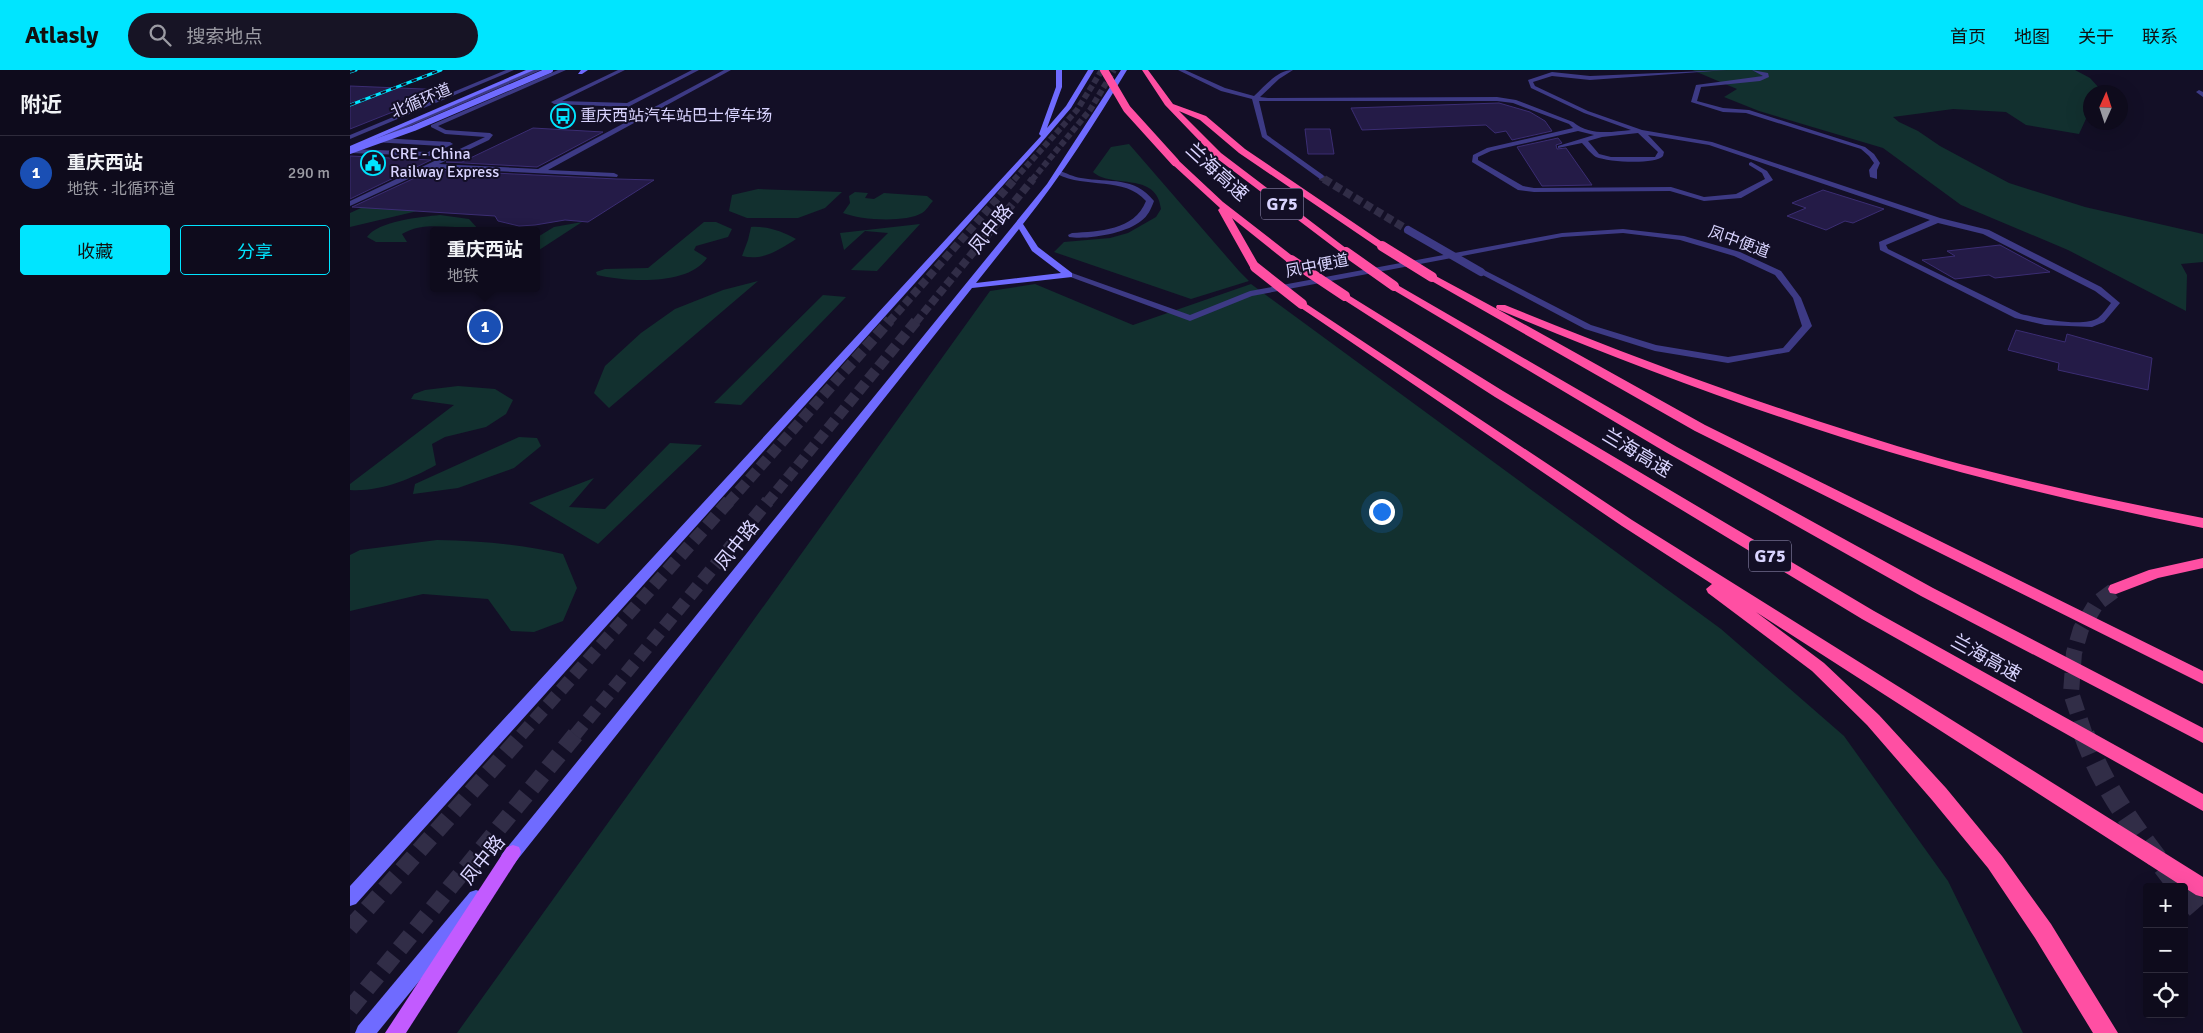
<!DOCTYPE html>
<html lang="zh">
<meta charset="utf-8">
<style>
:root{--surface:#0e0b1c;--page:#171425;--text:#f1f3f6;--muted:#9b9ba3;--line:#2e2b3b;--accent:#00e5ff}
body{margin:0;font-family:Signika,"Noto Sans SC",sans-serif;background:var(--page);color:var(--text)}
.controls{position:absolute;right:15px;bottom:15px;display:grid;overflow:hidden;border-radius:5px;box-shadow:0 5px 20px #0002}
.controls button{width:45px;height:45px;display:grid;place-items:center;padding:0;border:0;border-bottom:1px solid var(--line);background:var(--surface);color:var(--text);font:25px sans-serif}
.compass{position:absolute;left:1733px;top:15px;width:45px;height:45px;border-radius:50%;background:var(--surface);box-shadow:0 5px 20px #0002;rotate:3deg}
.you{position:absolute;left:1031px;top:441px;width:18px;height:18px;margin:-12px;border:4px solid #fff;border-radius:50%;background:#1a73e8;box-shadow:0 0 0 8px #1a73e833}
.badge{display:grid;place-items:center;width:32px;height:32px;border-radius:50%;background:var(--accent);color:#fff;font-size:16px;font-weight:700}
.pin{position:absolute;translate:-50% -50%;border:2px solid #fff;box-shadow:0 1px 5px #0006}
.popup{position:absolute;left:80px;top:157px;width:110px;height:65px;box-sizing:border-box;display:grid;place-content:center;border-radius:5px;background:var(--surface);filter:drop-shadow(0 1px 4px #0005);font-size:16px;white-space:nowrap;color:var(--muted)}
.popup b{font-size:19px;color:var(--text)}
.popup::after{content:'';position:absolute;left:50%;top:100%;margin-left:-10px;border:10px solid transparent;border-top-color:var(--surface)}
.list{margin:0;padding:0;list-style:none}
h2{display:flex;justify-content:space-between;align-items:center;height:65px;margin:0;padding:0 20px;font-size:21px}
h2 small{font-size:16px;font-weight:400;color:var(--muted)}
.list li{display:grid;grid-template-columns:32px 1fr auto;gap:15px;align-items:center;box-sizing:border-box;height:75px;padding:0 20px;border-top:1px solid var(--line)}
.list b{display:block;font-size:19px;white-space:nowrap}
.list p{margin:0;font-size:16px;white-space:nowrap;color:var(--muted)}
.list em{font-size:16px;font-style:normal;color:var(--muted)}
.actions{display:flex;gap:10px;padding:15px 20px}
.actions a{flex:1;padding:11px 0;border:1px solid var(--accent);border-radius:5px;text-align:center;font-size:18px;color:var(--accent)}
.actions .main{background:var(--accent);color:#111}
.icon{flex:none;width:28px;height:28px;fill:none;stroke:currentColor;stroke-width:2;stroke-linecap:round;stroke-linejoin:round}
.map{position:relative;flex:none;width:1853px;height:963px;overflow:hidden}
header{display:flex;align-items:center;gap:30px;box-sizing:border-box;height:70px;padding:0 25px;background:var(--accent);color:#111}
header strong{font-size:24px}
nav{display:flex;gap:28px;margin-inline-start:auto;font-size:18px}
.search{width:350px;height:45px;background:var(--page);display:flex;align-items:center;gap:12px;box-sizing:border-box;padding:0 18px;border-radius:28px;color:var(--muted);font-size:19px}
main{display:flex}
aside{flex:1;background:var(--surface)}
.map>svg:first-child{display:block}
</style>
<header>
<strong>Atlasly</strong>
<div class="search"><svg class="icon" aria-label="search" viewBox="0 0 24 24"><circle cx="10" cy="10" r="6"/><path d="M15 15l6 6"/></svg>搜索地点</div>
<nav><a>首页</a><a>地图</a><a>关于</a><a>联系</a></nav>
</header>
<main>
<aside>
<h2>附近<small></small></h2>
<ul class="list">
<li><span class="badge" style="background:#1a4fb4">1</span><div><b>重庆西站</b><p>地铁 · 北循环道</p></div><em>290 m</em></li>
</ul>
<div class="actions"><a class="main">收藏</a><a>分享</a></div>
</aside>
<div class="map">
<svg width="1853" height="963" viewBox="0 0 1853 963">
<rect width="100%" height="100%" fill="#130f26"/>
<g fill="#12302f">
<polygon points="1342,0 1725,0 1740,8 1750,19 1748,22 1740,22 1740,40 1729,64 1676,55 1656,42 1603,39 1543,47 1549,52 1568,61 1590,76 1659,113 1735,137 1853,164 1853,192 1831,194 1837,205 1836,241 1718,180 1611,135 1533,78 1409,41 1374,27 1387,19"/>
<path d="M 779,74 L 889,201 L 899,211 L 841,229 L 704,182 L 714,172 L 760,168 L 778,163 L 806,147 L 811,139 C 807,101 762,119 743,102 L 761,77 Z"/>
<polygon points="408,119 492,122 475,138 448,148 397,148 379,141 382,125"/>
<polygon points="50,120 97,134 0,157 0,143"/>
<path d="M 505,122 L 518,123 L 515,128 L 524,129 L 534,123 L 577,126 L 583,131 C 580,134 576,141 572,143 C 555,153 510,150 493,143 L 500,133 L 499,126 Z"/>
<path d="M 90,145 L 119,149 L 129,160 L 109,161 L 105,157 C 87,156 68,154 52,164 L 57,172 L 26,172 L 17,167 C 28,151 71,147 90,145 Z"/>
<polygon points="232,152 186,182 186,168 204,157"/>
<path d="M 354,152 L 366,152 L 382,159 L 378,167 L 346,176 L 344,180 L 357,188 C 338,216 277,212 247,205 L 246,202 L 255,199 L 298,198 Z"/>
<polygon points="570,154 527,201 501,200 538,163 515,161 494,180 490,163"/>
<path d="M 401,157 C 417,156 432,161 446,169 C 429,180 413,191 392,186 L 398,170 Z"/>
<polygon points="408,211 259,338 244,323 255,296 291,263 325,239 373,220"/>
<polygon points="685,214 783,255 901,214 1371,559 1494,666 1598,811 1673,963 107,963 640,221"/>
<polygon points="473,225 496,227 391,335 364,333"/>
<path d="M 108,316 L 145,319 L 163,330 L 156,344 L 136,357 L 95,367 L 82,374 L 86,395 C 61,409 30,422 0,420 L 0,414 L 104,335 L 61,329 L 64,324 L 75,320 Z"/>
<polygon points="169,367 187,368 191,376 164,398 108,418 63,424 65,414"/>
<polygon points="320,373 352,375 248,474 179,433 244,408 219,437 255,439"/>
<path d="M 87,470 C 130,471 171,474 213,484 L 227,518 L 213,551 L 184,562 L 161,561 L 138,529 L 73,524 L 0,541 L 0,485 L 10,480 Z"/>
</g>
<g fill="#241b47" stroke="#3b2d73">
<polygon points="0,16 98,20 0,59"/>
<polygon points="1149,33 1180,42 1195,51 1202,61 1162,70 1156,61 1145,63 1136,55 1012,60 1001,38"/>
<polygon points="183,58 253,62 187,97 96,92 112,92"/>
<polygon points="955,59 980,59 984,84 958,84"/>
<polygon points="1208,68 1212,73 1206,75 1207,79 1216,78 1242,115 1192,116 1167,77"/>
<polygon points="0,86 81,90 0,129"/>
<polygon points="82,100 267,109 304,110 238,152 215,150 185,155 169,156 148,151 145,146 2,137"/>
<polygon points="1473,120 1534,139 1503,153 1495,151 1476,160 1437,146 1456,138 1442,133"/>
<polygon points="1650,175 1700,202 1645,208 1639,205 1605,209 1572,190 1605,186 1597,181"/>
<polygon points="1666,260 1715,272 1717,264 1802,288 1798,320 1708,300 1709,293 1658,280"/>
</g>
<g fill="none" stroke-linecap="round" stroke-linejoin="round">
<polyline stroke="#312d47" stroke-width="6" stroke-dasharray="6 3" stroke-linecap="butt" points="970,107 976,110"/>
<polyline stroke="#312d47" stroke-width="8" stroke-dasharray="8 4" stroke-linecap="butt" points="974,109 1058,160"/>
<g stroke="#312d47" stroke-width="6" stroke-dasharray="6 3" stroke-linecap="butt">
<polyline points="664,110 727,40 752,0"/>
<polyline points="682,110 740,40 764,0"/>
</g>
<g stroke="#312d47" stroke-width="8" stroke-dasharray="8 4" stroke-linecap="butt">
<polyline points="539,252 665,109"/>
<polyline points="566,252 683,109"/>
</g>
<g stroke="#312d47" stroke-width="11" stroke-dasharray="11 5" stroke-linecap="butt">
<polyline points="378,433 540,250"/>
<polyline points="417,433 567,250"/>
</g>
<g stroke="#312d47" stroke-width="13" stroke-dasharray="13 7" stroke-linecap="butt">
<polyline points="171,665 379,431"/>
<polyline points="225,665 418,431"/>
</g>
<g stroke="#312d47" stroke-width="17" stroke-dasharray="17 9" stroke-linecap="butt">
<polyline points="0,858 173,664"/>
<polyline points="0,939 226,664"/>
</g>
<polyline stroke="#312d47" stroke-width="16" stroke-dasharray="16 8" stroke-linecap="butt" points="1735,665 1721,623 1724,583 1731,559 1746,534 1766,519"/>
<g stroke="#312d47" stroke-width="21" stroke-dasharray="21 10" stroke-linecap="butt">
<path d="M 1734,664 C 1754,722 1792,769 1829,817"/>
<polyline points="1834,823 1853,845"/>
</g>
<g fill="#3d3a85" fill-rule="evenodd">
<polygon points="208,0 216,0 88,56 96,60 140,63 143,65 139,70 89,94 188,99 374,0 381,0 198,100 264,103 268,105 267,107 82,98 0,136 0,131 135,67 95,64 81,57 81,55"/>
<polygon points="268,0 275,0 212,31 277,33 342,0 349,0 278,37 204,34 201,32"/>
<polygon points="1849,20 1853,22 1853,27 1846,22"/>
<path d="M 709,101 C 717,103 723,107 731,108 C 760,113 784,106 804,131 C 801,139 798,146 791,151 C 777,163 738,170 719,167 L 718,165 L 722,163 C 749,161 784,161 796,131 C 774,106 736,119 707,104 L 705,103 Z"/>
</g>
<g fill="#3d3a85" fill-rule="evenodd">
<polygon points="156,0 164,0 0,69 0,65"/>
<polygon points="183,0 191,0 32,68 100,72 103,74 79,86 0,83 0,79 78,82 91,76 23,72 20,70"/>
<path d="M 828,0 L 835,0 L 875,18 L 904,26 C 915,16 927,0 943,0 L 929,9 L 910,27 L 918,28 L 1147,27 L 1166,30 L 1223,52 C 1240,66 1261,62 1281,60 L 1234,43 L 1181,18 L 1178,10 L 1202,2 L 1240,6 L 1377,0 L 1240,10 L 1202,6 L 1183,12 L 1185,16 L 1238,41 L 1292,60 L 1362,72 L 1590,148 L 1639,160 L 1751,217 L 1770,233 L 1754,252 L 1742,257 L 1695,255 L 1665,248 L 1530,180 L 1529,172 L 1580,150 L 1359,75 L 1298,65 L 1314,82 L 1313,86 C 1305,95 1258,92 1246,87 C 1241,84 1236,77 1232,73 L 1208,78 L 1208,76 L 1244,65 L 1228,61 L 1141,81 L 1128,87 L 1128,90 L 1173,116 L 1184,118 L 1321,117 L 1354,127 L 1386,124 L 1415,109 L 1412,103 L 1399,95 L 1399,93 L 1401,92 L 1417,101 L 1423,110 L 1391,128 L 1354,131 L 1320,121 L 1184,122 L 1168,120 L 1122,92 L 1123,85 L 1137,78 L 1223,58 L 1219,54 L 1163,33 L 1147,31 L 909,31 L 917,65 L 973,105 L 974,107 L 970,109 L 912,67 L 902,29 L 871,21 ZM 1288,63 L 1308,82 L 1305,87 L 1261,87 L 1249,84 L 1238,71 L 1252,67 ZM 1588,153 L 1633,164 L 1745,221 L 1761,233 C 1757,238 1753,244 1748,248 C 1733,258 1688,248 1671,244 L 1538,179 L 1536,175 Z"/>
<polygon points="1402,0 1418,3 1419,7 1410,11 1351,17 1347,31 1373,38 1399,40 1515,77 1524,84 1530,93 1527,100 1527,109 1520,107 1519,100 1524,93 1519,86 1511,79 1396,43 1373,42 1341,32 1346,15 1413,6"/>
<polygon points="1273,159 1334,166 1390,182 1431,201 1451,228 1462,256 1439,282 1378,293 1305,281 1235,259 1127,202 1134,200 1241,255 1306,275 1378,287 1433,278 1452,256 1443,228 1425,205 1384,186 1330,170 1273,163 1212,167 902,226 840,251 715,205 722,203 840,245 900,221 1212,163"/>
</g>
<g fill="#6f6bff" fill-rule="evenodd">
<polygon points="176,0 184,0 0,80 0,76"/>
<polygon points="231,0 238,0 232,4 228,4"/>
<polygon points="706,0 712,0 712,17 697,58 716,36 738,0 744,0 721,38 691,73 6,834 0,836 0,816 691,66 689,64 706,17"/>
<path d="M 771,0 L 777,0 C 745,53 712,105 673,154 L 688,177 L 722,203 L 722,207 L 622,218 L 164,794 L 158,796 L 152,794 L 150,789 L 152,784 L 697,114 ZM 669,159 L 682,181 L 711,203 L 626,213 Z"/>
<polygon points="126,820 132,822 135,828 132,834 27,963 5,963 8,956 120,822"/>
</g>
<polygon fill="#c25bff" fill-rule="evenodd" points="163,775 169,777 171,782 169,787 56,963 35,963 157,777"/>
<g fill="#ff4fa3" fill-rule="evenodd">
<polygon points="792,0 798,0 823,34 856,46 895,79 1035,174 1035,178 1029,178 889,83 850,50 829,41 871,83 1001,182 996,185 993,184 865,87 815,35"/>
<polygon points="822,90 828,90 873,132 945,188 945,192 937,192 882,148 910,197 909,199 901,199 868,140 870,138 822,94"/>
<path d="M 1082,204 L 1147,239 L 1146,237 L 1147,235 L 1155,235 C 1297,293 1441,346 1588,388 C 1676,412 1764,431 1853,448 L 1853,458 C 1731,433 1609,405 1491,367 C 1374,330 1260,286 1147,239 L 1355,355 L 1853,601 L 1853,614 L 1345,361 L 1078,209 L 1077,207 Z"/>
<polygon points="1044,213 1327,377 1583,518 1853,658 1853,673 1571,526 1317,383 1040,218 1039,216"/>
<polygon points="995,223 1153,321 1524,541 1853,724 1853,741 1512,549 1145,327 991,228 990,226"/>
<polygon points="952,231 1282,450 1853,807 1853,827 1846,825 1406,542 1474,593 1529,645 1596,718 1652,786 1701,854 1768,963 1743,963 1685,868 1638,798 1582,730 1517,655 1462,601 1358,523 1356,519 1362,514 1272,456 948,236 947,234 948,232"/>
<polygon points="1853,488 1853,498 1808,508 1766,524 1760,523 1758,519 1760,515 1799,500"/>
</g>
<defs>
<g id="rail">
<polyline points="0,2 6,0"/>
<polyline points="0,35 91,0"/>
</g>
</defs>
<use href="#rail" stroke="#00e5ff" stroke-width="3"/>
<use href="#rail" stroke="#130f26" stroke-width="2" stroke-dasharray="5.5" stroke-linecap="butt"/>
<polyline stroke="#3d3a85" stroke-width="8" points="1058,160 1131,202"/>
<polyline stroke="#6f6bff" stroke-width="6" points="0,81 64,58 200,0"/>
<polyline stroke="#ff4fa3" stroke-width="8" points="754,0 777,39 825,92"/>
<g stroke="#ff4fa3" stroke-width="10">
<polyline points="1032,176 1082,207"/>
<polyline points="996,182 1044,216"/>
<polyline points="941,190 995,226"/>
<polyline points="905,197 952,234"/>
</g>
</g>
<defs>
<symbol id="bus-ring" viewBox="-11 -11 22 22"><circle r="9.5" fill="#130f26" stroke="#00e5ff" stroke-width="1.5"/><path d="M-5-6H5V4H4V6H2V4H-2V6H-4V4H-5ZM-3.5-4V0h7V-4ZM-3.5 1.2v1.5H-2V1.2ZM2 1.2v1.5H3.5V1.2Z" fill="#00e5ff"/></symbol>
<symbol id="civic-ring" viewBox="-11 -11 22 22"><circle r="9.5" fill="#130f26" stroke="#00e5ff" stroke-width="1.5"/><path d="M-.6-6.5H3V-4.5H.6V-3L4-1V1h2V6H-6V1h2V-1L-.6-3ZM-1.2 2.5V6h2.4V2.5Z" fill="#00e5ff"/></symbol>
</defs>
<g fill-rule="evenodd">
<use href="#bus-ring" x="199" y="32" width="28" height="28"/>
<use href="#civic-ring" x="9" y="79" width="28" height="28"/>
</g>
<g text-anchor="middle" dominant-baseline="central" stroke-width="4" stroke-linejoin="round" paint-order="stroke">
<g font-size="16" fill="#d9d4ff" stroke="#130f26">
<text transform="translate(71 31) rotate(-23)">北循环道</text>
<text transform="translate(1389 172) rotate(20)">凤中便道</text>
<text transform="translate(967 196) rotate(-11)">凤中便道</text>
</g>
<g font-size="16" fill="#d9d4ff" stroke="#130f26" text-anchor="start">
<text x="230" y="46">重庆西站汽车站巴士停车场</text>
<text x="40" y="84">CRE - China<tspan x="40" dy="18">Railway Express</tspan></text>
</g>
<g fill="#130f26" stroke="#9e99be" stroke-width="1">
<rect x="911" y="118.5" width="42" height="31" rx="4"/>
<rect x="1399" y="470.5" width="42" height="31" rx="4"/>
</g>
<g font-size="18" font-weight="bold" fill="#d9d4ff">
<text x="932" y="134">G75</text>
<text x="1420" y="486">G75</text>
</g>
<g font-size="19" fill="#d9d4ff" stroke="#130f26">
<text transform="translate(867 102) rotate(42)">兰海高速</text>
<text transform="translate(641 159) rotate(-51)">凤中路</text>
<text transform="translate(1287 383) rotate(31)">兰海高速</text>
<text transform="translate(387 475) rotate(-51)">凤中路</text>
<text transform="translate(1636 588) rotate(29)">兰海高速</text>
<text transform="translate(133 790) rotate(-51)">凤中路</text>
</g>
</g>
</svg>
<div class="controls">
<button>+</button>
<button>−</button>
<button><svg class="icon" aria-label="locate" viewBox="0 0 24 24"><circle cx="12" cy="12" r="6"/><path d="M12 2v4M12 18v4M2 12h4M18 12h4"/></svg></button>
</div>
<svg class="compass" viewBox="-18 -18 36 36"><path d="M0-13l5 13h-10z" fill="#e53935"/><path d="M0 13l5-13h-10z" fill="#9b9ba3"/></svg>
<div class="you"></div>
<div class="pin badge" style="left:135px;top:257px;background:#1a4fb4">1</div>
<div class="popup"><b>重庆西站</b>地铁</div>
</div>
</main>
